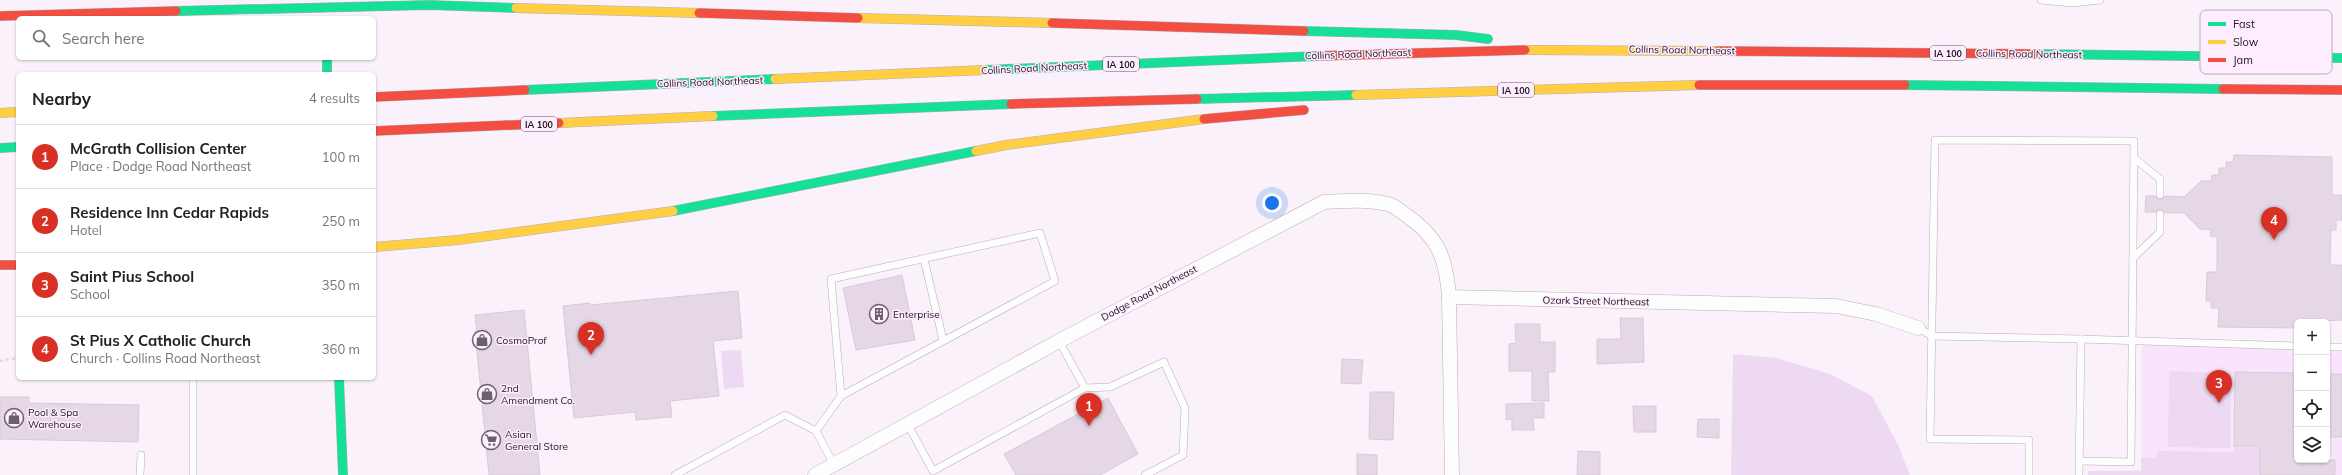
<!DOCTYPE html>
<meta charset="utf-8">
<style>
:root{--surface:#fff;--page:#f6f6f6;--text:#222;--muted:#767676;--line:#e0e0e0;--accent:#d93025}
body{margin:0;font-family:Mulish,sans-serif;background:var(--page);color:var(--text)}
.controls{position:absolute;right:12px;bottom:12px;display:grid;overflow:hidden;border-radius:6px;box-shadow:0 1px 3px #0004}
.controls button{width:36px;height:36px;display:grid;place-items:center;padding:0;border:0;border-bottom:1px solid var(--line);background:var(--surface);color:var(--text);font:20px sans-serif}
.you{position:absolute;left:1272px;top:203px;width:14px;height:14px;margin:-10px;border:3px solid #fff;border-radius:50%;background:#1a73e8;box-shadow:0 0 0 6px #1a73e833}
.badge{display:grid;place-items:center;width:26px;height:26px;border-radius:50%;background:var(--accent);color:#fff;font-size:13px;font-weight:700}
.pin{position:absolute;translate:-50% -33px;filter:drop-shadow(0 1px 2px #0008)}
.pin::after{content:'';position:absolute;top:21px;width:14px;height:12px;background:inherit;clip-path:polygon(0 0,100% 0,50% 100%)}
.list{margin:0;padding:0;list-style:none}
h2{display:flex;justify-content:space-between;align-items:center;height:52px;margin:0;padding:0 16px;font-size:17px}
h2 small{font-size:13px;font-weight:400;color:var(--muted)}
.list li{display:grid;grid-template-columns:26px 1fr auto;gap:12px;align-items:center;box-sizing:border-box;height:64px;padding:0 16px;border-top:1px solid var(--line)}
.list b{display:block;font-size:15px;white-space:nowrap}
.list p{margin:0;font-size:13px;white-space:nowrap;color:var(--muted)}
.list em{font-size:13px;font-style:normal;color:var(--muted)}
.icon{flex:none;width:22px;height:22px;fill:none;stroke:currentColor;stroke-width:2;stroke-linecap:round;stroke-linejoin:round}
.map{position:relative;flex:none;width:2342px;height:475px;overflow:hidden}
.search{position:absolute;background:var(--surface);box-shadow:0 1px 3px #0004;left:16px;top:16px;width:360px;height:44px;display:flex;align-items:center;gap:10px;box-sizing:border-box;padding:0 14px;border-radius:6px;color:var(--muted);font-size:15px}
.panel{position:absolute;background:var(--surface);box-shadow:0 1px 3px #0004;left:16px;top:72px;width:360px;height:308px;border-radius:6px}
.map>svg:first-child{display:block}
</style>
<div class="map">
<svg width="2342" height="475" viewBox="0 0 2342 475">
<rect width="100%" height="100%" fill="#faf1fb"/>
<polygon fill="#fae4fd" points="2142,345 2297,348 2297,460 2327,460 2327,348 2342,348 2342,475 2088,475 2088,471 2141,470"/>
<g fill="#eed9f2">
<polygon points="741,350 744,387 724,389 721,351"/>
<polygon points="1733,354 1776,358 1830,374 1872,396 1899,447 1910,475 1731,475"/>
<polygon points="2169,371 2231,373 2230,448 2168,447"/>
<polygon points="2234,446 2260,447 2260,475 2088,475 2088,471 2141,471 2141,458 2157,458 2157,451 2233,452"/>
</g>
<g fill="#e5d7e6" stroke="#d5ccd6">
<polygon points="2234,155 2332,157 2332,195 2342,195 2342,220 2336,220 2336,230 2331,230 2330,265 2342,265 2342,320 2297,322 2297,328 2218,327 2219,308 2211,308 2211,301 2206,301 2207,272 2217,272 2217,237 2210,236 2211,230 2200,229 2184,213 2165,213 2160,209 2155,212 2145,212 2146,196 2155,196 2160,200 2165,196 2184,197 2201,181 2211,181 2212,175 2219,175 2219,168 2226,168 2226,162 2233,162"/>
<polygon points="902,275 915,340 856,350 843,288"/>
<polygon points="738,291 742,338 713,341 719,396 670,401 672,417 636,420 635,412 574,418 563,306 590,303 590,305"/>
<polygon points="524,310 540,475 489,475 475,331 477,331 475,315"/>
<polygon points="1620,318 1643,318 1644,362 1597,364 1597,339 1621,339"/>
<polygon points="1515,324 1540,324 1540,342 1555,342 1555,372 1548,372 1549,401 1532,401 1532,371 1509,371 1509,344 1516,343"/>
<polygon points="1342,359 1363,360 1361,384 1341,383"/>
<polygon points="2235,372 2297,373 2297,460 2335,460 2335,475 2260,475 2260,446 2234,446"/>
<rect x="2327" y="374" width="15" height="63"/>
<polygon points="1370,392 1394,392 1393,440 1369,439"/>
<polygon points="0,397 29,397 29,403 139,405 138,442 0,439"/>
<polygon points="1108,398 1138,454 1100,475 1016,475 1004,454"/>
<polygon points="1544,403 1544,418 1533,418 1534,430 1512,430 1512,419 1506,420 1506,404"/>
<polygon points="1633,406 1656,406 1656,432 1634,432"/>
<polygon points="1698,419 1719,419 1719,438 1697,437"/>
<polygon points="1578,451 1600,452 1600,475 1577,475"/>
<polygon points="1357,454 1377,455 1377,475 1357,475"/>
</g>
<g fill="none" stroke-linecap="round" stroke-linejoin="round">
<defs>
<g id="lane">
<polyline points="2041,0 2072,3 2100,0"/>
<polyline points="2134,158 2160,179 2160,195"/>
<polyline points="2133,258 2160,232 2160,214"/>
<polyline points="924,259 943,340"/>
<polyline points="1918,328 1932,336 2081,339"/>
<polyline points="2327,347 2342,347"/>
<polyline points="193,378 193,475"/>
<polyline points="1085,388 1110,387 1164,362 1185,408 1183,455 1145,475"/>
<polyline points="908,425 933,471 1085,388 1059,341"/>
<polyline points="816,431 841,396 831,279 1040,233 1055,281 841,396"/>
<polyline points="140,475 141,455"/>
<polyline points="675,475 785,415 816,431 834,465"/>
<polyline points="2029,475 2029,440 1930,439 1935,140 2134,141 2131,462 2079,461"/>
<polyline points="2079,475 2081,339 2297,346"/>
</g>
<g id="street">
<path d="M 815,475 L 1059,341 L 1324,202 C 1346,201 1366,199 1388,204 C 1394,205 1400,211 1406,215 C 1439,238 1446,258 1449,297"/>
<polyline points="1452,475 1449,297 1836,306 1876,314 1918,328"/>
</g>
<g id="fast">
<polyline points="176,11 429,5 516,8"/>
<polyline points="1304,31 1456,35 1488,39"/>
<polyline points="2035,54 2342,58"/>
<polyline points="327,58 327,74"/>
<polyline points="985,70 1317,56"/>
<polyline points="1905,85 2223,89"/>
<polyline points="525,90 775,79"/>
<polyline points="1197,99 1356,95"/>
<polyline points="713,116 1011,104"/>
<polyline points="0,148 18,147"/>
<polyline points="673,211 976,151"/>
<polyline points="339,378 343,475"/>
</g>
<g id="slow">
<polyline points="516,8 699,13"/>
<polyline points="858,18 1052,23"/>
<polyline points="1525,50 1718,51"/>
<polyline points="775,79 985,70"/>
<polyline points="1356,95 1699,85"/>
<polyline points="0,113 18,112"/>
<polyline points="559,123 713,116"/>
<polyline points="976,151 1006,145 1204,119"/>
<polyline points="374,247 458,240 673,211"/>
</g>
<g id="jam">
<polyline points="699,13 858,18"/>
<polyline points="0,16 176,11"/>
<polyline points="1052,23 1304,31"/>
<polyline points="1718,51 2035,54"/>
<polyline points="1317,56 1525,50"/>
<polyline points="1699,85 1905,85"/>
<polyline points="2223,89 2342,90"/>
<polyline points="374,97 525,90"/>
<polyline points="1011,104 1197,99"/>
<polyline points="1204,119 1304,110"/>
<polyline points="374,131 559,123"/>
<polyline points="0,265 18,265"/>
</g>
</defs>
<use href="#lane" stroke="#b6aeb7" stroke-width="8"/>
<use href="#street" stroke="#b6aeb7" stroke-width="15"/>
<use href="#fast" stroke="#b6aeb7" stroke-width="10"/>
<use href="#slow" stroke="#b6aeb7" stroke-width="10"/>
<use href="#jam" stroke="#b6aeb7" stroke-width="10"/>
<polyline stroke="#dedbde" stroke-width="2.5" stroke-dasharray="3 3" stroke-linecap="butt" points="0,361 18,358"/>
<use href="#lane" stroke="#fefdfe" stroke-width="7"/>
<use href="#street" stroke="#fefdfe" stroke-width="14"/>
<use href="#fast" stroke="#16e098" stroke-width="9"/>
<use href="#slow" stroke="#ffcf43" stroke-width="9"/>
<use href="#jam" stroke="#f24e42" stroke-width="9"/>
</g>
<defs>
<symbol id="building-ring" viewBox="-11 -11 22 22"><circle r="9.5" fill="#fdedff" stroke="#6a616c" stroke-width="1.5"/><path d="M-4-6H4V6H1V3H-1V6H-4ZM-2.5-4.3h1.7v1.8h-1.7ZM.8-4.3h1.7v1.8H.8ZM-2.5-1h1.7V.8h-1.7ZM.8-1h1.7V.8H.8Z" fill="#6a616c"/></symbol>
<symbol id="shop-ring" viewBox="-11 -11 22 22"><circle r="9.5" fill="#fdedff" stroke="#6a616c" stroke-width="1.5"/><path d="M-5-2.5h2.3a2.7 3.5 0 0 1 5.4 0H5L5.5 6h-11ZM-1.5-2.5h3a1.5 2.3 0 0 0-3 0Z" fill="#6a616c"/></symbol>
<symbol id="supermarket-ring" viewBox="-11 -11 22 22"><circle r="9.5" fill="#fdedff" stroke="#6a616c" stroke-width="1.5"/><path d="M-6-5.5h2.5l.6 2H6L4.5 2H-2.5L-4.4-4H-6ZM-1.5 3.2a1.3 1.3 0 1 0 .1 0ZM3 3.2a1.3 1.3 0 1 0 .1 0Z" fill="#6a616c"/></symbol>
</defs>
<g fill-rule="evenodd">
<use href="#building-ring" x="868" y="303" width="22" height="22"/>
<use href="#shop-ring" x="471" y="329" width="22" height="22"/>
<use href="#shop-ring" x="476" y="383" width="22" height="22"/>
<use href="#shop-ring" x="3" y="407" width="22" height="22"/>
<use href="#supermarket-ring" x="480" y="429" width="22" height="22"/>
</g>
<g text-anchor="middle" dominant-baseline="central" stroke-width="3" stroke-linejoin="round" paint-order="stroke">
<g fill="#fdedff" stroke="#605562" stroke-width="1">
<rect x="1930" y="46" width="36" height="14" rx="3"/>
<rect x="1103" y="57" width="36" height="14" rx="3"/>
<rect x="1498" y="83" width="36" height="14" rx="3"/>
<rect x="521" y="117" width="36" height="14" rx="3"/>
</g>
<g font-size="9" font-weight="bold" fill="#1d141f">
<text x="1948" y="53">IA 100</text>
<text x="1121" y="64">IA 100</text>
<text x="1516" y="90">IA 100</text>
<text x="539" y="124">IA 100</text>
</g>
<g font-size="10" fill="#1d141f" stroke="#fdedff">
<text transform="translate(1682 50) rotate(1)">Collins Road Northeast</text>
<text transform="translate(1358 54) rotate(-2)">Collins Road Northeast</text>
<text transform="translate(2029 54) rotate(1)">Collins Road Northeast</text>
<text transform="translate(1034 68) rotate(-3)">Collins Road Northeast</text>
<text transform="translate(710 82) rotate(-2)">Collins Road Northeast</text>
<text transform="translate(1149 293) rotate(-28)">Dodge Road Northeast</text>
<text transform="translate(1596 301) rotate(1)">Ozark Street Northeast</text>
</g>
<g font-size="10" fill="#1d141f" stroke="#fdedff" text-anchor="start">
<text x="893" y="314">Enterprise</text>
<text x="496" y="340">CosmoProf</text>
<text x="501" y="388">2nd<tspan x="501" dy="12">Amendment Co.</tspan></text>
<text x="28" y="412">Pool &amp; Spa<tspan x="28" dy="12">Warehouse</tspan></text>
<text x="505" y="434">Asian<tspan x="505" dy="12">General Store</tspan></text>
</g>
</g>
<rect x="2200" y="10" width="132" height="64" rx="6" fill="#fdedff" stroke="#baacbc" stroke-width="1"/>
<rect x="2208" y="22" width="18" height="4" fill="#16e098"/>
<rect x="2208" y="40" width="18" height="4" fill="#ffcf43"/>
<rect x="2208" y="58" width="18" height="4" fill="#f24e42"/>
<g font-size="11" fill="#1d141f">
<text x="2233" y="28">Fast</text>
<text x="2233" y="46">Slow</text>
<text x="2233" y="64">Jam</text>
</g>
</svg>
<div class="controls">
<button>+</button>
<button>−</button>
<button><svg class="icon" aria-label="locate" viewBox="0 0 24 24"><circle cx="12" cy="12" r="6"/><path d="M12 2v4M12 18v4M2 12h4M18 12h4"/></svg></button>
<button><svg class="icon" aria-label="layers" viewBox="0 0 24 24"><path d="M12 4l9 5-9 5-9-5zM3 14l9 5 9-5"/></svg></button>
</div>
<div class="you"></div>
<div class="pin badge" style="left:1089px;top:426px">1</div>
<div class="pin badge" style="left:591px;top:355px">2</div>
<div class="pin badge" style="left:2219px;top:403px">3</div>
<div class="pin badge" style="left:2274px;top:240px">4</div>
<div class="search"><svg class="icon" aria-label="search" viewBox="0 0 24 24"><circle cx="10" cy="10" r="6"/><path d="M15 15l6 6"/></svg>Search here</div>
<section class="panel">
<h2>Nearby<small>4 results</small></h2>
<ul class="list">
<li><span class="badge">1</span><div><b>McGrath Collision Center</b><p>Place · Dodge Road Northeast</p></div><em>100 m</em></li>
<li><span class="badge">2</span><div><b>Residence Inn Cedar Rapids</b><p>Hotel</p></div><em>250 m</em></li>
<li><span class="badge">3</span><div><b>Saint Pius School</b><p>School</p></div><em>350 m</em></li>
<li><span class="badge">4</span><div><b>St Pius X Catholic Church</b><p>Church · Collins Road Northeast</p></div><em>360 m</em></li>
</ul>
</section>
</div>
